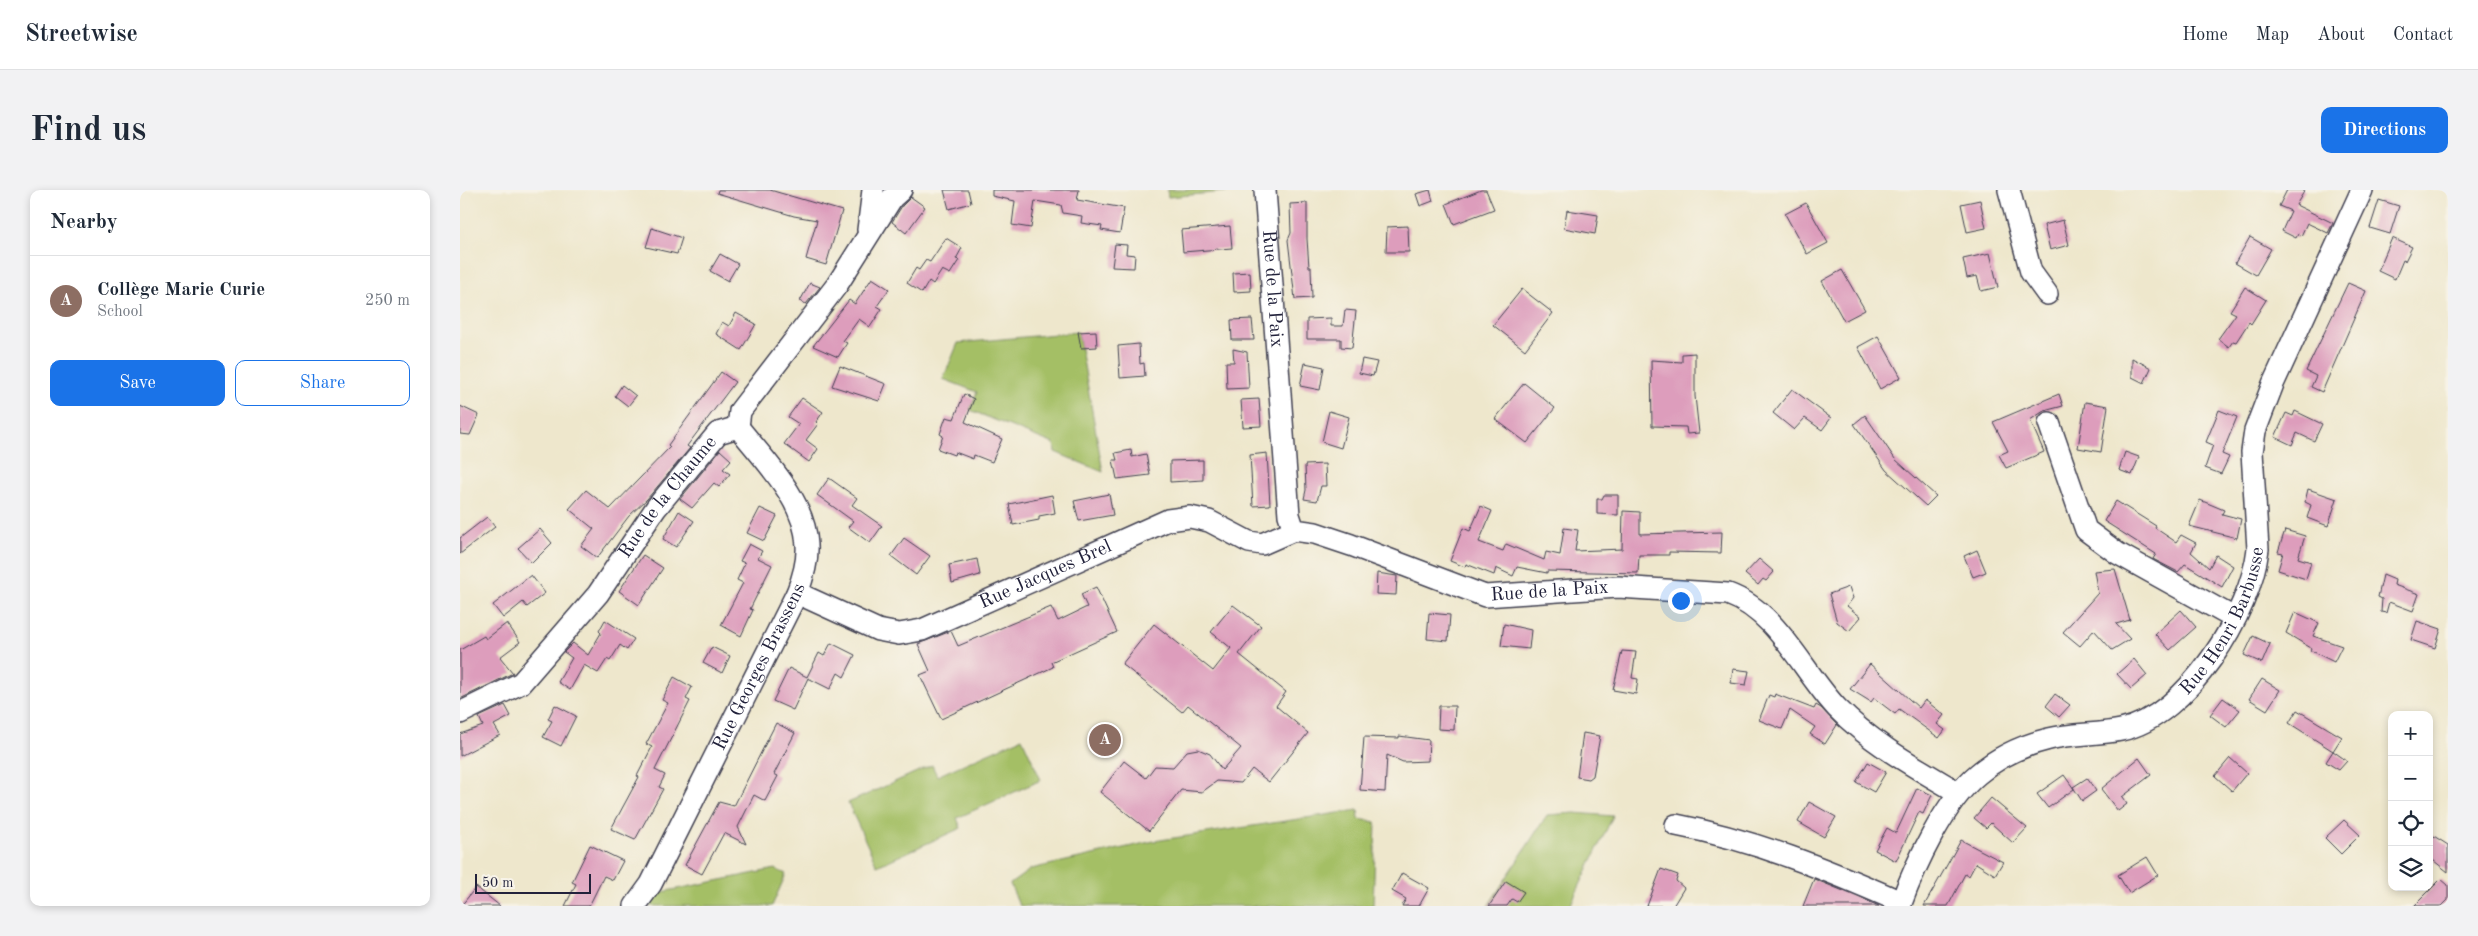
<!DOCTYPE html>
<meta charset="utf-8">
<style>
:root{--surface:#fff;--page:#f2f2f3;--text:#1f2937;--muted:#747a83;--line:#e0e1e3;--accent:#1a73e8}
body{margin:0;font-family:"Old Standard TT",serif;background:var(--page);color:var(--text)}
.controls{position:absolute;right:15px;bottom:15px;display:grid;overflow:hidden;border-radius:10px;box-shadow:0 2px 8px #0003}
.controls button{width:45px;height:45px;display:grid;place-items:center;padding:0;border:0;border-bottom:1px solid var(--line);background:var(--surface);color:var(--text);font:25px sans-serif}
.scale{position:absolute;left:15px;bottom:12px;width:116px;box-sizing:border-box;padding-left:5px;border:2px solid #22223b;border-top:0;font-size:14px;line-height:18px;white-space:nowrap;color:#22223b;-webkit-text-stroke:4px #f7f3e8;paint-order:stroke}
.you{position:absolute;left:1220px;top:410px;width:18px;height:18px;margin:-12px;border:4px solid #fff;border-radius:50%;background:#1a73e8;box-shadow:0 0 0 8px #1a73e833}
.badge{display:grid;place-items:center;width:32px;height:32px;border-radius:50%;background:var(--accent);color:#fff;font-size:16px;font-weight:700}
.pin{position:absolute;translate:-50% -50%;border:2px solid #fff;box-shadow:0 1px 5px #0006}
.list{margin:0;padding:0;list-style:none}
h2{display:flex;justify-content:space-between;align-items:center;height:65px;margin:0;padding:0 20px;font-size:21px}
h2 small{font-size:16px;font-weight:400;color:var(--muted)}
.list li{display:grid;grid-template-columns:32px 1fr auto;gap:15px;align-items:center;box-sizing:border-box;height:90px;padding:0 20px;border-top:1px solid var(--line)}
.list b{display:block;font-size:19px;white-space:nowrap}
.list p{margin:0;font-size:16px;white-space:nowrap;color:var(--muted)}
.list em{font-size:16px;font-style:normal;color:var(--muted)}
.actions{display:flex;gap:10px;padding:15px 20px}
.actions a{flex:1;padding:11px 0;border:1px solid var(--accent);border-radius:10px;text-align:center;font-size:18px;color:var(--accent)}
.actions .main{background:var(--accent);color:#fff}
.icon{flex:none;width:28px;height:28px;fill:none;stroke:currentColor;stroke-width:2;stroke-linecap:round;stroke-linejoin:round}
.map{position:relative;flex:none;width:1988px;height:716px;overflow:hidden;border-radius:10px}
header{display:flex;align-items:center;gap:30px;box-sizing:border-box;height:70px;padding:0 25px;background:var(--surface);border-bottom:1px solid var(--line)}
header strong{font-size:24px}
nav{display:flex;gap:28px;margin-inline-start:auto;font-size:18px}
.intro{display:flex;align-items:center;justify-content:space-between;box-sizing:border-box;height:120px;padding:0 30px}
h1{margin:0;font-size:35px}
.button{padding:12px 22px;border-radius:10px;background:var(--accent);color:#fff;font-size:18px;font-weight:700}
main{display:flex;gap:30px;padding:0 30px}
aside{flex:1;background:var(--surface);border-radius:10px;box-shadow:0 2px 8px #0003}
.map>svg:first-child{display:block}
</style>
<header>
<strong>Streetwise</strong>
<nav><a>Home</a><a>Map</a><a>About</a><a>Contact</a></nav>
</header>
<div class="intro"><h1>Find us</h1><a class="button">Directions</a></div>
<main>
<aside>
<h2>Nearby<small></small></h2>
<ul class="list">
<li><span class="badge" style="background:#8d6e63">A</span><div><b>Collège Marie Curie</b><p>School</p></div><em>250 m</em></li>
</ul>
<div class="actions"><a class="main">Save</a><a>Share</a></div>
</aside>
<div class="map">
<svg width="1988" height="716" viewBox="0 0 1988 716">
<rect width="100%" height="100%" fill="#f7f3e8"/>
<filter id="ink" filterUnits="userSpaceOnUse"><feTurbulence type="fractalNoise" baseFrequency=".02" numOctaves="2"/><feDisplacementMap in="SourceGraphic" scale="10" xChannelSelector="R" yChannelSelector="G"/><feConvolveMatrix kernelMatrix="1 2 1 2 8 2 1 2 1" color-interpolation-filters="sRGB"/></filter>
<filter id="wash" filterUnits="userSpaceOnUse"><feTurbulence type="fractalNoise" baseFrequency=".0096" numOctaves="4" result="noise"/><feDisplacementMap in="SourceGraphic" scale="20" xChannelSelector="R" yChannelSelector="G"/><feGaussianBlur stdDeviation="1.12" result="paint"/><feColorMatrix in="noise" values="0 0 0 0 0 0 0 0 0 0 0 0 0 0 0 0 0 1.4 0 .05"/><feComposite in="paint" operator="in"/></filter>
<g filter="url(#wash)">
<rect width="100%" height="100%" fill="#eee7cc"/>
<g fill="#a4bf65" stroke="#637050">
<polygon points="707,0 788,0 708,7"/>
<polygon points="618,142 643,282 595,262 594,254 510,220 517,202 483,189 498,153"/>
<polygon points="562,548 581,590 497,628 501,638 417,676 388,613 472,575 477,586"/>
<polygon points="898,620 899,629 916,632 913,716 563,716 559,715 550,694 571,679 694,651"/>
<polygon points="1115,623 1153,626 1110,716 1028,716 1087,625"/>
<polygon points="315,679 326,684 312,716 189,716 197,703"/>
</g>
<g id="blocks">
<g fill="#dd9dbc">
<polygon points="258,0 310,0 382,21 366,75 346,69 357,30 334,26 257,3"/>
<polygon points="484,0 508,0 511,13 489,19"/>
<polygon points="532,0 619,0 617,10 664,18 660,43 641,40 642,36 621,33 622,26 603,23 601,15 575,11 571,38 552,35 555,11 532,6"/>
<polygon points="970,0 973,11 960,16 956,4"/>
<polygon points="1021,0 1026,0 1034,19 994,34 986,14"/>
<polygon points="1827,0 1845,0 1836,15 1873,33 1868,43 1847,33 1841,46 1838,44 1836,48 1822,41 1831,21 1819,16"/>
<polygon points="451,7 465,17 446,43 432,32 442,16"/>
<polygon points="1520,10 1526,38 1507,42 1501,14"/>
<polygon points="1919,10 1939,16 1930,44 1910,38"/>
<polygon points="847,13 847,49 849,77 851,77 852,108 835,109 828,50 831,43 830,14"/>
<polygon points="1346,13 1368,53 1347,64 1325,24"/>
<polygon points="1107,20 1138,25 1135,44 1104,38"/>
<polygon points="1603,30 1609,55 1590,60 1584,35"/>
<polygon points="770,36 772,58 723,62 721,40"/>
<polygon points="948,36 949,62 926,62 927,37"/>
<polygon points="192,38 222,48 217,64 186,57"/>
<polygon points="1790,47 1811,59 1796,85 1775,73"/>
<polygon points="486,48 502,58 496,69 499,70 490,84 482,80 473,94 469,91 462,103 447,93 456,78 459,80 466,70 470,72"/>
<polygon points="1932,48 1952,57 1945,71 1943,70 1935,89 1918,81"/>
<polygon points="655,54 667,55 666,64 675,65 674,78 652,77"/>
<polygon points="1530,63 1538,97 1521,101 1517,86 1507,88 1503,69"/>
<polygon points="260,64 278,74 268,91 250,81"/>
<polygon points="1382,80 1405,120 1384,131 1362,91"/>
<polygon points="790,82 791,101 774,102 773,83"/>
<polygon points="412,88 429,99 417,116 422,119 410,137 399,129 383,151 387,153 378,167 353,156 389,110 395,114"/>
<polygon points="350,93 360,97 346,114 340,111"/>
<polygon points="1888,93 1906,101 1862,202 1851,197 1856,186 1846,181"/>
<polygon points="1785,97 1806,110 1791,134 1789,132 1776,152 1773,151 1769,157 1758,149 1776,124 1770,121"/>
<polygon points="1062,99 1093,123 1065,160 1033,135"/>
<polygon points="885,120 896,121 892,158 881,157 881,149 847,149 847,129 871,128 871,136 883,136"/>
<polygon points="276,123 296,134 281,160 256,144 262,132 269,136"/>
<polygon points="792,129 794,150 772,150 771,130"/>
<polygon points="636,141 637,157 621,158 618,142"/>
<polygon points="1418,146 1441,187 1420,199 1398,157"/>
<polygon points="679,154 680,174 684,173 685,186 660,188 658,156"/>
<polygon points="773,159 787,162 789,198 767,199 766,172 774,172"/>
<polygon points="1235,163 1235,206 1239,243 1227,244 1226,237 1192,236 1191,170 1222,172 1222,164"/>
<polygon points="1672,168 1691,178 1684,193 1672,187"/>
<polygon points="902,169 917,172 913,186 899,183"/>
<polygon points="845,173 864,177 860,200 840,196"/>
<polygon points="380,176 426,194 419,211 372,196"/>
<polygon points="261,182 275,192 227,256 230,258 187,309 169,326 137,368 121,356 134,339 109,319 126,300 150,319 210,257 208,255"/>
<polygon points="1064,193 1095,218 1067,253 1035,229"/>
<polygon points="162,195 176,206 168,216 155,206"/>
<polygon points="1332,199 1371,228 1362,240 1345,228 1334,240 1313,223"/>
<polygon points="504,204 514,209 505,232 542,249 532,272 514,265 513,269 495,262 494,265 478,259 483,246 480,244 486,227 494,229"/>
<polygon points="1599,204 1603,216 1584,221 1570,230 1584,262 1546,278 1539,265 1548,261 1533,232"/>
<polygon points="342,208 363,222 356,232 358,234 346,250 358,259 349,272 324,254 339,234 328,227"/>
<polygon points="799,209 801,236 783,237 781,210"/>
<polygon points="1625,212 1648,216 1641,262 1618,258"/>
<polygon points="0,216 19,225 10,245 0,244"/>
<polygon points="1759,220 1777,227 1762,264 1769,267 1761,284 1745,278 1753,255 1746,252"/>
<polygon points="869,221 889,227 881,258 862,252"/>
<polygon points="1835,221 1862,234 1854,251 1837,243 1832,255 1815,247 1826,223 1833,226"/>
<polygon points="1405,225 1435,269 1476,306 1466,316 1426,280 1394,234"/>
<polygon points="260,260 271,270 263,279 270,284 259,297 254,293 232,318 220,309"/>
<polygon points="671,260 672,267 686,264 690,285 657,289 653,270 657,270 655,263"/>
<polygon points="1665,262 1679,267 1672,285 1659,280"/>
<polygon points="807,263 810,315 793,316 790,265"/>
<polygon points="743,270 743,290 710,292 710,271"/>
<polygon points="865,274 866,296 861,296 857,311 844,309 846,300 845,275"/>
<polygon points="369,288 397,308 392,315 422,336 410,353 388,337 393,331 357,305"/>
<polygon points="1848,299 1877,309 1868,336 1847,328 1851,315 1845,312"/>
<polygon points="649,304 653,325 619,331 614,311"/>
<polygon points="592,305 595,323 579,326 579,330 553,335 549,314"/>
<polygon points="1144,305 1158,305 1158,325 1137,324 1137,309 1142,309"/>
<polygon points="1740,310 1764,320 1762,324 1781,329 1777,348 1729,336"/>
<polygon points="1656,311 1696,336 1695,338 1716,352 1721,345 1736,353 1731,362 1749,378 1756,365 1773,376 1762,397 1725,374 1718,382 1693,369 1696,364 1644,331"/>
<polygon points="1021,316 1032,321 1019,352 1043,361 1046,354 1084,370 1086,362 1100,365 1104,338 1118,340 1115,361 1162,359 1163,321 1180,322 1180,344 1262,342 1261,363 1209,362 1209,365 1179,365 1178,383 1087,381 1087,383 1057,377 1053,386 1036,378 1034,385 1006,374 1005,377 990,371 1003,338 1010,341"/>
<polygon points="300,318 317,326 304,351 287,343"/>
<polygon points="219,321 234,331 216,357 203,349"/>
<polygon points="27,327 35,337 0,364 0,348"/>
<polygon points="80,339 92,353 72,373 58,358"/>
<polygon points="1825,340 1845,346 1838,368 1851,372 1846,389 1818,380 1823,363 1818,362"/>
<polygon points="444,348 470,366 456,385 431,366"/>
<polygon points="289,354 302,361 298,368 312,375 290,419 293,420 281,446 261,435 283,393 277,390 285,373 280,371"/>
<polygon points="1517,360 1526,382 1513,387 1504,366"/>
<polygon points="183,365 203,378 179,415 159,401"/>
<polygon points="517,369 520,385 492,393 489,375"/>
<polygon points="1299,369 1314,382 1306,391 1303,389 1298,395 1285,384"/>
<polygon points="1655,379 1670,430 1656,434 1670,449 1652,460 1634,440 1620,456 1603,442 1638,403 1634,381"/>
<polygon points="917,383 937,386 936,405 916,404"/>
<polygon points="71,385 85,403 67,417 63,412 43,428 33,415"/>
<polygon points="1923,385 1935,390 1934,395 1959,404 1953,421 1929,412 1926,423 1921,422 1922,409 1918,407"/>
<polygon points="636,397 657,442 591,472 593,477 481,529 460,485 470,481 458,454 491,441 498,456 591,417 598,431 627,417 621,404"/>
<polygon points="1389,397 1393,408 1387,416 1401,427 1389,441 1377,432 1369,404"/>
<polygon points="773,415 801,436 779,464 826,502 816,516 848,543 809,592 792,579 781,593 757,591 742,602 721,600 689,641 640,602 664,571 686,588 695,576 713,577 727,561 738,559 750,564 762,580 781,558 728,515 722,522 662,474 694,434 753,481 771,458 751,442"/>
<polygon points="1721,420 1736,437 1710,460 1695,444"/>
<polygon points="1835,422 1859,433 1853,446 1882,456 1874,472 1850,460 1851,458 1826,443"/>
<polygon points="969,423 990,425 988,451 967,449"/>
<polygon points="145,430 174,449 167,460 160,455 150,471 147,469 138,483 124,475 110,500 98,492 112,468 104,462 113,453 128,465 141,443 139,441"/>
<polygon points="1957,431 1981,439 1975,458 1951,450"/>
<polygon points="47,433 60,452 40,467 53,483 0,509 0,460 24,446 26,449"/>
<polygon points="1044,434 1071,440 1069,459 1041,456"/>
<polygon points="1793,446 1810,454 1802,473 1784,465"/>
<polygon points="371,453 395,465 384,487 378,483 370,499 348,488 333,520 313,511 329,478 347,487 359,463 364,466"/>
<polygon points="252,457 270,466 262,483 243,473"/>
<polygon points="1162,461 1176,462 1172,488 1178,489 1176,504 1153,500"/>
<polygon points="1674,469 1687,485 1671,499 1657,484"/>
<polygon points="1410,474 1459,518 1465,510 1484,525 1477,534 1485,540 1479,548 1439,519 1435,524 1414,508 1411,512 1390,499"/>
<polygon points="1273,479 1289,481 1286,495 1271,493"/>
<polygon points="214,487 232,497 226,509 230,511 195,580 205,585 199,597 203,599 175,650 151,639 179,587 177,586 192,557 186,554 208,513 202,510"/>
<polygon points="1802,489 1820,500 1807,520 1789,509"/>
<polygon points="1315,504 1354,519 1356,515 1361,518 1377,535 1365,554 1350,544 1355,537 1330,520 1322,539 1299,530 1309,505 1314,507"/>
<polygon points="1595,504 1610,515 1599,527 1586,516"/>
<polygon points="1763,508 1780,520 1766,537 1750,525"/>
<polygon points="45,515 51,526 34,535 40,545 0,566 0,544 23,536 19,527"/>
<polygon points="95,515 116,526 101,556 83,547 92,531 88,529"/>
<polygon points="979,516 995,516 994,540 978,539"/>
<polygon points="1837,520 1882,547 1873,561 1829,533"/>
<polygon points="316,533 335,543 314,584 318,586 305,611 294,605 278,637 286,654 264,643 242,684 225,675 259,612 274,616"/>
<polygon points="1123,543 1140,546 1133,586 1129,589 1117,587"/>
<polygon points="939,546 969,550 968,571 943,572 927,565 925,602 900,600 904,547 939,548"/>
<polygon points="1873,561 1887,571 1879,580 1866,572"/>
<polygon points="1679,568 1691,585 1662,607 1667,614 1658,621 1641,599"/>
<polygon points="1770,568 1787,583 1772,601 1755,586"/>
<polygon points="1408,572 1426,582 1414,602 1396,592"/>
<polygon points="1604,585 1614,599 1588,618 1577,604"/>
<polygon points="1627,588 1636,601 1622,611 1613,597"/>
<polygon points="1457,598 1472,605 1463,624 1459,622 1436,671 1415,660 1427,638 1436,643"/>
<polygon points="1531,608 1567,638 1553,653 1531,633 1526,638 1514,628"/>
<polygon points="1349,612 1376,627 1364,647 1338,632"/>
<polygon points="1884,630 1900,645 1881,664 1865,648"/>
<polygon points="1969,643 1988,655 1988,682 1969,667"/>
<polygon points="1501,650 1543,672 1535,685 1516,673 1509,686 1505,684 1488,716 1464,716"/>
<polygon points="130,655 163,671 153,690 144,686 129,716 105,716 116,694 112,692"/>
<polygon points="1687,667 1698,685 1669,703 1658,685"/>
<polygon points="1201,679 1218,685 1216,691 1224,698 1213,716 1187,716"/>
<polygon points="942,683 969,698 959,716 942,716 946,709 932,701"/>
<polygon points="1354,689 1381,700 1419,716 1343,716"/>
<polygon points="1981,689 1988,695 1988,710 1982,716 1954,716"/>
<polygon points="1046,691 1064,702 1057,712 1052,709 1047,716 1029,716"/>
<polygon points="16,697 40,716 1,716"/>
</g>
</g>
</g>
<g filter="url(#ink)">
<use href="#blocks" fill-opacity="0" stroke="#414051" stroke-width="1"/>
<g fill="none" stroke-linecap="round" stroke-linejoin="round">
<defs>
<g id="minor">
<path id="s1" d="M 805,0 L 829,325 L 834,340 L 855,343 L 891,355 L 1025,406 L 1158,397 L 1268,404 C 1318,422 1342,481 1377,518 C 1412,554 1457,578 1499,603"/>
<polyline points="1549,0 1571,82 1587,104"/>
<polyline points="408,40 413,0"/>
<polyline points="1589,233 1626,340 1657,363 1774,428"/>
<polyline points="278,237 280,221 377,95 432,8 441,0"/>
<path id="s2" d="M 337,403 L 418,440 L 439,444 L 462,440 L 708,330 L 730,327 L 749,331 L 789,352 L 802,354 L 834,340"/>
<path id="s3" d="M 0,523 L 61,493 L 138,404 L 196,318 L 258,243 L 278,237"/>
<path d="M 1216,635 C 1295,650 1368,680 1441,712"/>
<path id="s4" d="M 175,716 L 191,694 L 337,403 C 343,388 348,372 347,355 C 345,310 305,271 278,237"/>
<path id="s5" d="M 1440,716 C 1455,675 1485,611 1518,584 C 1538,567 1564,555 1589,549 C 1612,543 1637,545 1661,540 C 1727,527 1791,422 1798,359 L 1792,262 L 1795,241 L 1813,194 L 1902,0"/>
</g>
</defs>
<use href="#minor" stroke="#414051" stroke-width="24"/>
<use href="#minor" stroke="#fff" stroke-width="21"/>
</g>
</g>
<g text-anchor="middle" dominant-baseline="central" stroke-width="4" stroke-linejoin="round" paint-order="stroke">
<g font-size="19" fill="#22223b" stroke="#f7f3e8">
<text stroke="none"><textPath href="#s1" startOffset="99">Rue de la Paix</textPath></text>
<text stroke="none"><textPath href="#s3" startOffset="305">Rue de la Chaume</textPath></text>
<text stroke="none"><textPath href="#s2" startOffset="269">Rue Jacques Brel</textPath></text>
<text stroke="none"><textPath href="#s1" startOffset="609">Rue de la Paix</textPath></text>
<text stroke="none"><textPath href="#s5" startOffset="464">Rue Henri Barbusse</textPath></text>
<text stroke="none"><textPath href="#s4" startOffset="270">Rue Georges Brassens</textPath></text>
</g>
</g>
</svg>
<div class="controls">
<button>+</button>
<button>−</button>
<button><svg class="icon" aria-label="locate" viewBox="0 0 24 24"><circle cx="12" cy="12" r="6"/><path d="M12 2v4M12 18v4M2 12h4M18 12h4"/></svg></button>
<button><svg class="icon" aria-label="layers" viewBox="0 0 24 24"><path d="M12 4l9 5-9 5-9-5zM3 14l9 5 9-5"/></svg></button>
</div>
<div class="scale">50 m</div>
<div class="you"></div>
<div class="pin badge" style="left:645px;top:550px;background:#8d6e63">A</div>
</div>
</main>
